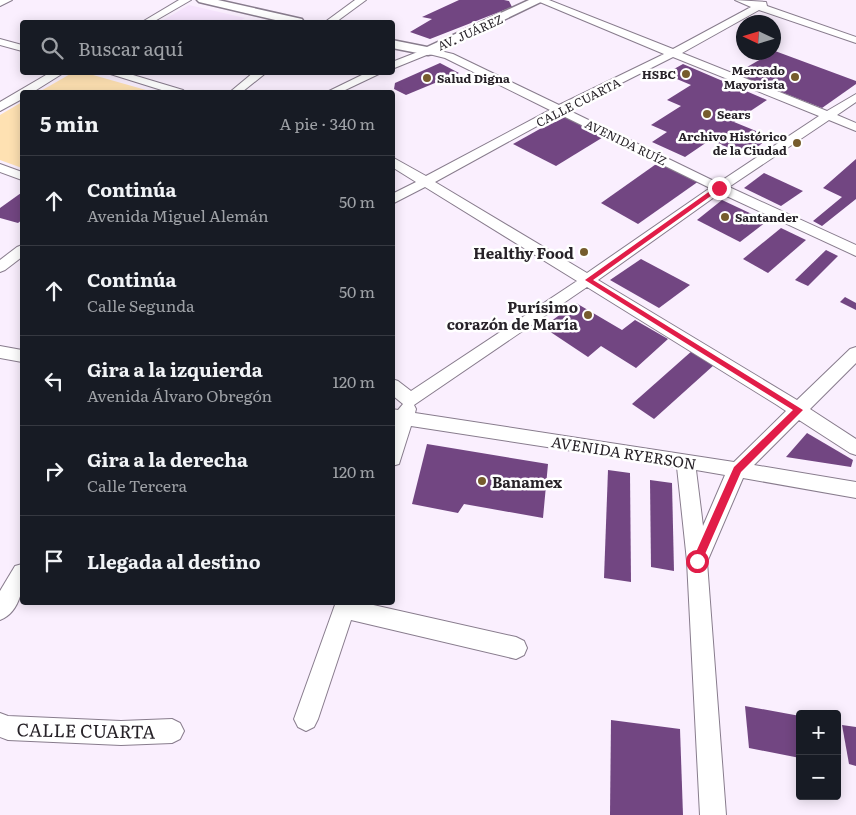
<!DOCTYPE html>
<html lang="es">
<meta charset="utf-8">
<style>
:root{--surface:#171b24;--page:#242831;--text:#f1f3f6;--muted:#9ea1a6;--line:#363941}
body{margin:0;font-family:Literata,serif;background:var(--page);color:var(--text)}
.controls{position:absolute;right:15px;bottom:15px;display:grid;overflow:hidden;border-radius:5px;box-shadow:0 2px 12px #0003}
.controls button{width:45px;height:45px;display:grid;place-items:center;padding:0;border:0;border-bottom:1px solid var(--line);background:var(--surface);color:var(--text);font:25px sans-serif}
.compass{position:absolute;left:736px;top:15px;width:45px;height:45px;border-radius:50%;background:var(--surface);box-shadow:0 2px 12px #0003;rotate:274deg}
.stop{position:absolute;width:15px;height:15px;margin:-11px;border:4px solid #e11d48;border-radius:50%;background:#fff}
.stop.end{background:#e11d48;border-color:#fff;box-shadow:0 1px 5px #0008}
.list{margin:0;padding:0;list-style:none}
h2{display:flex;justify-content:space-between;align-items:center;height:65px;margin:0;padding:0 20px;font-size:21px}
h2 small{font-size:16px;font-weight:400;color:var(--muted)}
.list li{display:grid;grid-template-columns:32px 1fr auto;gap:15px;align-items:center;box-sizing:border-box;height:90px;padding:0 20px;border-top:1px solid var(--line)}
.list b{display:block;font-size:19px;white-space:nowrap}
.list p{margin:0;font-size:16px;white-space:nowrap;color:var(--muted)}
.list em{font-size:16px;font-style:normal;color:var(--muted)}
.icon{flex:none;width:28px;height:28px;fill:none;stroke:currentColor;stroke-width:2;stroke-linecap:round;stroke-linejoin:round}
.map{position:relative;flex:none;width:856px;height:815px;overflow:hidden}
.search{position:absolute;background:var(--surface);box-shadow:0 2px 12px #0003;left:20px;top:20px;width:375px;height:55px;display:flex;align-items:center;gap:12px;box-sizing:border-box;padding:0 18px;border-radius:5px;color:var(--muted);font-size:19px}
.panel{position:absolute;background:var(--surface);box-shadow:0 2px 12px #0003;left:20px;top:90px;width:375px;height:515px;border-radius:5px}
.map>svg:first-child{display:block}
</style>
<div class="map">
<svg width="856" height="815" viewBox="0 0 856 815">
<rect width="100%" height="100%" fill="#faeffe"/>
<polygon fill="#f6e4fd" points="189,5 245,18 238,22 160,22"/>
<g fill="#fee1b2">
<polygon points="72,73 86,73 153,92 39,92"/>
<polygon points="22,102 22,168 0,160 0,115"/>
</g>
<g fill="#724682">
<polygon points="459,0 504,0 509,1 512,7 430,39 410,32 432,19 422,17"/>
<polygon points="775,51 856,81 856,84 822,108 735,74"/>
<polygon points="440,63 459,73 406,95 394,89 395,83"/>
<polygon points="683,64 767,100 734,122 771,137 746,155 710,140 685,157 652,142 667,132 651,125 681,106 667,100 691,85 665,74"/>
<polygon points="563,116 605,136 556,166 513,144"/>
<polygon points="856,159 856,199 822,226 813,221 842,197 823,188"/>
<polygon points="659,162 699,181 638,224 601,203"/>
<polygon points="764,173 803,191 781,206 744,188"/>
<polygon points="21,193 22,194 22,220 18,223 0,218 0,208"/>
<polygon points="722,200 754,215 766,222 740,242 697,220"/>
<polygon points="781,228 806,240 768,273 743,259"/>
<polygon points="826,250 838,256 808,286 795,280"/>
<polygon points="641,259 690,285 659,308 610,280"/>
<polygon points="845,297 856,303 856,310 840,302"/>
<polygon points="576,303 622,330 635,320 668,339 636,368 601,346 588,357 543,327"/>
<polygon points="693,350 714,365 654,419 632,404"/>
<polygon points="807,433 853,460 851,467 786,457"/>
<polygon points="427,444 548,464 543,518 464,504 458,513 412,504"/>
<polygon points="608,470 630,473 631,582 604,578"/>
<polygon points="650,480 672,483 674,571 651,567"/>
<polygon points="745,706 800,716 800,758 749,748"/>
<polygon points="611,720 680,729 683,815 610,815"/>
<polygon points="842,725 856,727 856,766 849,764"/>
</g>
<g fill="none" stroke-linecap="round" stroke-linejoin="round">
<defs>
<g id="minor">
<polygon points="0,0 12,0 0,6"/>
<polygon points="179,0 191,0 153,22 142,22"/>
<polygon points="355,0 366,0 336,22 325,22"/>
<path d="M 535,0 L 549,0 L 673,49 L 751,7 L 735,0 L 766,2 L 767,6 L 856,37 L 856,43 L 759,10 L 682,53 L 827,111 L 856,94 L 856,102 L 837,115 L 856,123 L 856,131 L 829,120 L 729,187 L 856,245 L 856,256 L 720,193 L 598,280 L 797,400 L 850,349 L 856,347 L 856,363 L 810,409 L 856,439 L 856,455 L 850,453 L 799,420 L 754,465 L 856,482 L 856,498 L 743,478 L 707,562 L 726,815 L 700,815 L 687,561 L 677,467 L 411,426 L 399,464 L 392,466 L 392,409 L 398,410 L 403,404 L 392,395 L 392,379 L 398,381 L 411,391 L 577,281 L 425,187 L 392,204 L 392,194 L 416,182 L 392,167 L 392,157 L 426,176 L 550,110 L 445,58 L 429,54 L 392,69 L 392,62 L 428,48 L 453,54 L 559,105 L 664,54 ZM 673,57 L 819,116 L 718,183 L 568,110 ZM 559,114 L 710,188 L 587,273 L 435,182 ZM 587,287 L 777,405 L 786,411 L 734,462 L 415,413 L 416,409 L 414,405 ZM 696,470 L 725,475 L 703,526 Z"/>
<polygon points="0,39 22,45 22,51 0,45"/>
<polygon points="51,72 65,72 33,92 22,92 22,99 0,111 0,102"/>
<polygon points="104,72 123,72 183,90 185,92 168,92"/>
<polygon points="254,72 267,72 242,92 230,92"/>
<polygon points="368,72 383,72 341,92 327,92"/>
<polygon points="0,164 22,172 22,180 0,172"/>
<polygon points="22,245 22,257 5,270 0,272 0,260 17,247"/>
<polygon points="0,346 22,350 22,362 0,358"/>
<path d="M 22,564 C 25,583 21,612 0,620 L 0,591 L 15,566 Z"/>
<polygon points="336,602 360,602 516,637 524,641 527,648 524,655 516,659 351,620 318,719 314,727 306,731 298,727 294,719"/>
<polygon points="0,713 8,716 121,721 172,719 180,723 184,731 180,739 172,743 121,745 8,740 0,737"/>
</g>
<g id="tertiary">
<polygon points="197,0 218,0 302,19 304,22 284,22 199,2"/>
<polygon points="529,0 545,0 433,54 428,55 392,48 392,40 427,47"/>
</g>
</defs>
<use href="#minor" stroke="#887c8d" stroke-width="2"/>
<use href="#tertiary" stroke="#887c8d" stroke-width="3"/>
<use href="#minor" fill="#fff" fill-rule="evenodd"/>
<use href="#tertiary" fill="#fff" fill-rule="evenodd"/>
</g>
<polygon fill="#e11d48" points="717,186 722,188 593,280 803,410 741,472 702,561 697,565 692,561 734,467 793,410 585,280"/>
<g fill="#765c2d" stroke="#fff" stroke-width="2">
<circle cx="686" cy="74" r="5"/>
<circle cx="795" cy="77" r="5"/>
<circle cx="427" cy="78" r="5"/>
<circle cx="707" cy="114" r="5"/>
<circle cx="797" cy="143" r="5"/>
<circle cx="725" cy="217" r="5"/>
<circle cx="584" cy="252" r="5"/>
<circle cx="588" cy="315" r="5"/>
<circle cx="482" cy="481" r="5"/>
</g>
<g text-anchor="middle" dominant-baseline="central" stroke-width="5" stroke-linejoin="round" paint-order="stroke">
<g font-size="12" fill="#272228" stroke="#fff">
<text transform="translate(470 32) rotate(-24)">AV. JUÁREZ</text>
<text transform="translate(578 102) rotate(-27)">CALLE CUARTA</text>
<text transform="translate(626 142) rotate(26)">AVENIDA RUÍZ</text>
</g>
<g font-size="12" font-weight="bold" fill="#272228" stroke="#fff" text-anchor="end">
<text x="785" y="70">Mercado<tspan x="785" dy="14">Mayorista</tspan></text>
<text x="676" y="74">HSBC</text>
<text x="437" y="78" text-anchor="start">Salud Digna</text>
<text x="717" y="114" text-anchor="start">Sears</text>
<text x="787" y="136">Archivo Histórico<tspan x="787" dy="14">de la Ciudad</tspan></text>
<text x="735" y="217" text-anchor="start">Santander</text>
</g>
<g font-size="15" font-weight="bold" fill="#272228" stroke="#fff" text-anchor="end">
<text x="574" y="252">Healthy Food</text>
<text x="578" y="306">Purísimo<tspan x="578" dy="17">corazón de María</tspan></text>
<text x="492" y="481" text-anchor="start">Banamex</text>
</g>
<g font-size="15" fill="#272228" stroke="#fff">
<text transform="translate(624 452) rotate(9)">AVENIDA RYERSON</text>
</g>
<g font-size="18" fill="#272228" stroke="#fff">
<text transform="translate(86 730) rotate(1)">CALLE CUARTA</text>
</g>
</g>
</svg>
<div class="controls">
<button>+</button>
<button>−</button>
</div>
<svg class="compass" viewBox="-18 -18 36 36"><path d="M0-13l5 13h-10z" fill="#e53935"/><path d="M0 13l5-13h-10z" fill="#9ea1a6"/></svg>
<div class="stop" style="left:697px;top:561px"></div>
<div class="stop end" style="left:719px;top:188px"></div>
<div class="search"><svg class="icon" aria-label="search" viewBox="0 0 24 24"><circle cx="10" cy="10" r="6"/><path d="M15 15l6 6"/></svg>Buscar aquí</div>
<section class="panel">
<h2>5 min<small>A pie · 340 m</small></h2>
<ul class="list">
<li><svg class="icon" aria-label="ahead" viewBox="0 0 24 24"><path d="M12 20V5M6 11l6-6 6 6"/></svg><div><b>Continúa</b><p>Avenida Miguel Alemán</p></div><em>50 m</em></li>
<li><svg class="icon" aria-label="ahead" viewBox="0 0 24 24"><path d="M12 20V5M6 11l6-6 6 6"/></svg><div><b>Continúa</b><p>Calle Segunda</p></div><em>50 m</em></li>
<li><svg class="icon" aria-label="left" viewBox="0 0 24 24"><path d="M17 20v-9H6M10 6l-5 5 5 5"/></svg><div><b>Gira a la izquierda</b><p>Avenida Álvaro Obregón</p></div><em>120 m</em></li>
<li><svg class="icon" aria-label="right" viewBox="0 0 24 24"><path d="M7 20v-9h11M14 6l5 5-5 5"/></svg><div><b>Gira a la derecha</b><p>Calle Tercera</p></div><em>120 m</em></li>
<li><svg class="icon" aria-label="arrive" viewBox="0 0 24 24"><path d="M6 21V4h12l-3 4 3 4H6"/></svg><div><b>Llegada al destino</b></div></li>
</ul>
</section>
</div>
